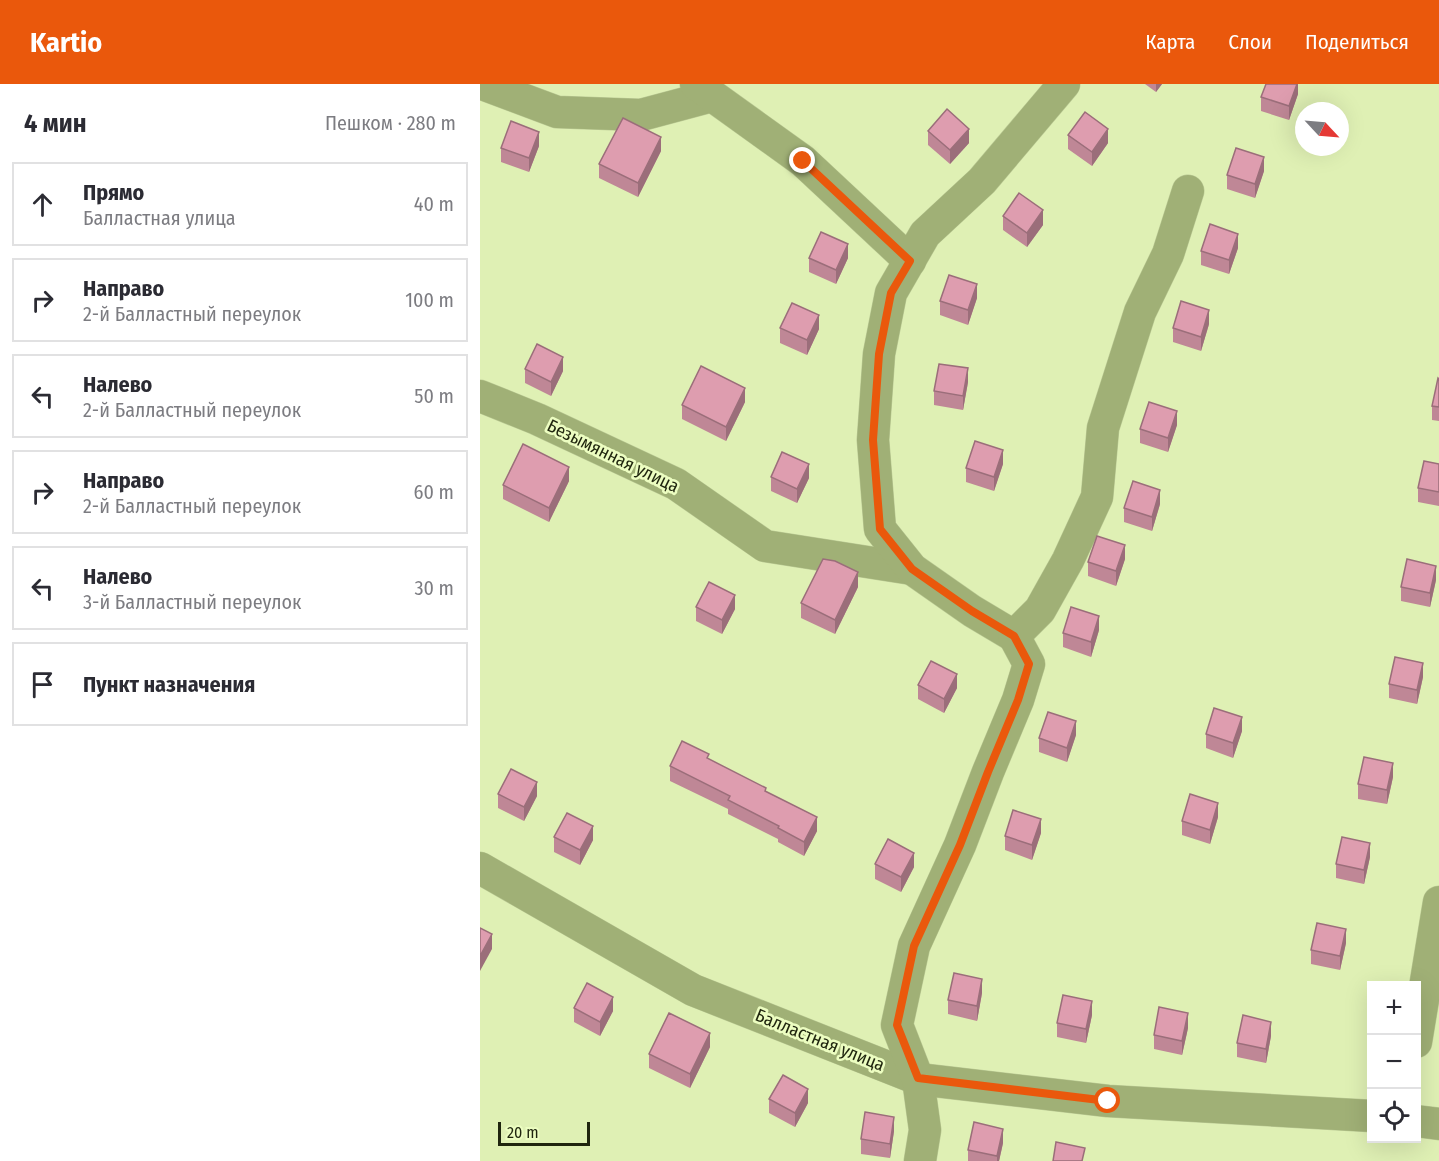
<!DOCTYPE html>
<html lang="ru">
<meta charset="utf-8">
<style>
:root{--surface:#fff;--page:#f7f7f7;--text:#2b2b33;--muted:#7c7c81;--line:#e1e1e2;--accent:#ea580c}
body{margin:0;font-family:"Fira Sans Condensed",sans-serif;background:var(--page);color:var(--text)}
.controls{position:absolute;right:18px;bottom:18px;display:grid;overflow:hidden;border-radius:0px;box-shadow:0 6px 24px #0002}
.controls button{width:54px;height:54px;display:grid;place-items:center;padding:0;border:0;border-bottom:2px solid var(--line);background:var(--surface);color:var(--text);font:30px sans-serif}
.compass{position:absolute;left:815px;top:18px;width:54px;height:54px;border-radius:50%;background:var(--surface);box-shadow:0 6px 24px #0002;rotate:116deg}
.scale{position:absolute;left:18px;bottom:15px;width:92px;box-sizing:border-box;padding-left:6px;border:3px solid #1f250e;border-top:0;font-size:16px;line-height:21px;white-space:nowrap;color:#1f250e;-webkit-text-stroke:4px #ecfdc1;paint-order:stroke}
.stop{position:absolute;width:18px;height:18px;margin:-14px;border:4px solid #ea580c;border-radius:50%;background:#fff}
.stop.end{background:#ea580c;border-color:#fff;box-shadow:0 2px 6px #0008}
.list{margin:0;padding:0;list-style:none}
h2{display:flex;justify-content:space-between;align-items:center;height:78px;margin:0;padding:0 24px;font-size:26px}
h2 small{font-size:20px;font-weight:400;color:var(--muted)}
.list li{display:grid;grid-template-columns:39px 1fr auto;gap:18px;align-items:center;box-sizing:border-box;height:84px;margin:0 12px 12px;padding:0 12px;border:2px solid var(--line);border-radius:0px}
.list b{display:block;font-size:22px;white-space:nowrap}
.list p{margin:0;font-size:20px;white-space:nowrap;color:var(--muted)}
.list em{font-size:20px;font-style:normal;color:var(--muted)}
.icon{flex:none;width:33px;height:33px;fill:none;stroke:currentColor;stroke-width:2;stroke-linecap:round;stroke-linejoin:round}
.map{position:relative;flex:none;width:959px;height:1077px;overflow:hidden}
header{display:flex;align-items:center;gap:36px;box-sizing:border-box;height:84px;padding:0 30px;background:var(--accent);color:#fff}
header strong{font-size:28px}
nav{display:flex;gap:33px;margin-inline-start:auto;font-size:21px}
main{display:flex}
aside{flex:1;background:var(--surface)}
.map>svg:first-child{display:block}
</style>
<header>
<strong>Kartio</strong>
<nav><a>Карта</a><a>Слои</a><a>Поделиться</a></nav>
</header>
<main>
<aside>
<h2>4 мин<small>Пешком · 280 m</small></h2>
<ul class="list">
<li><svg class="icon" aria-label="ahead" viewBox="0 0 24 24"><path d="M12 20V5M6 11l6-6 6 6"/></svg><div><b>Прямо</b><p>Балластная улица</p></div><em>40 m</em></li>
<li><svg class="icon" aria-label="right" viewBox="0 0 24 24"><path d="M7 20v-9h11M14 6l5 5-5 5"/></svg><div><b>Направо</b><p>2-й Балластный переулок</p></div><em>100 m</em></li>
<li><svg class="icon" aria-label="left" viewBox="0 0 24 24"><path d="M17 20v-9H6M10 6l-5 5 5 5"/></svg><div><b>Налево</b><p>2-й Балластный переулок</p></div><em>50 m</em></li>
<li><svg class="icon" aria-label="right" viewBox="0 0 24 24"><path d="M7 20v-9h11M14 6l5 5-5 5"/></svg><div><b>Направо</b><p>2-й Балластный переулок</p></div><em>60 m</em></li>
<li><svg class="icon" aria-label="left" viewBox="0 0 24 24"><path d="M17 20v-9H6M10 6l-5 5 5 5"/></svg><div><b>Налево</b><p>3-й Балластный переулок</p></div><em>30 m</em></li>
<li><svg class="icon" aria-label="arrive" viewBox="0 0 24 24"><path d="M6 21V4h12l-3 4 3 4H6"/></svg><div><b>Пункт назначения</b></div></li>
</ul>
</aside>
<div class="map">
<svg width="959" height="1077" viewBox="0 0 959 1077">
<rect width="100%" height="100%" fill="#dff0b4"/>
<g fill="none" stroke-linecap="round" stroke-linejoin="round">
<defs>
<g id="minor">
<polyline points="2,0 77,28 161,31 232,12"/>
<polyline points="216,0 323,77 430,177"/>
<polyline points="0,312 57,335 196,400 285,462 432,485"/>
<polyline points="534,552 492,527 432,485 400,445 393,356 399,270 411,209 445,150 502,97 584,0"/>
<polyline points="0,784 213,906 438,995 628,1017 892,1032"/>
<polyline points="936,958 959,818"/>
<polyline points="936,1037 959,1040"/>
<polyline points="440,1077 445,1046 438,995 417,941 434,862 480,761 508,688 538,616 549,580 534,552 560,526 588,476 617,413 623,344 660,228 688,170 708,107"/>
</g>
</defs>
<use href="#minor" stroke="#bccb96" stroke-width="33"/>
<use href="#minor" stroke="#a0b076" stroke-width="32"/>
</g>
<g fill="#bf8796">
<polygon points="665,0 682,0 676,8"/>
<polygon points="818,0 818,10 809,36 781,27 781,13"/>
<polygon points="448,47 489,59 470,80 448,61"/>
<polygon points="588,51 628,59 612,82 588,65"/>
<polygon points="59,62 49,88 21,78 21,64"/>
<polygon points="181,67 158,113 119,94 119,80"/>
<polygon points="784,87 775,114 747,105 747,91"/>
<polygon points="523,132 563,141 547,163 523,146"/>
<polygon points="758,164 749,190 721,181 721,167"/>
<polygon points="329,174 368,174 356,200 329,188"/>
<polygon points="497,214 488,241 460,231 460,217"/>
<polygon points="729,240 721,267 693,258 693,244"/>
<polygon points="300,244 339,245 327,271 300,259"/>
<polygon points="45,285 83,287 71,312 45,299"/>
<polygon points="959,295 959,337 952,336 952,322"/>
<polygon points="488,298 483,326 454,321 454,307"/>
<polygon points="265,318 246,357 202,335 202,321"/>
<polygon points="697,341 688,368 660,359 660,345"/>
<polygon points="523,380 514,407 486,398 486,384"/>
<polygon points="959,380 959,422 938,418 938,404"/>
<polygon points="291,393 329,394 317,419 291,407"/>
<polygon points="89,397 69,438 23,415 23,401"/>
<polygon points="680,420 672,447 644,438 644,424"/>
<polygon points="645,475 636,502 608,492 608,478"/>
<polygon points="956,496 950,523 921,517 921,503"/>
<polygon points="378,503 355,550 321,534 321,519"/>
<polygon points="216,523 255,525 242,550 216,537"/>
<polygon points="619,546 611,573 583,563 583,549"/>
<polygon points="943,593 937,620 909,614 909,600"/>
<polygon points="438,601 477,604 464,629 438,615"/>
<polygon points="762,647 753,674 726,664 726,650"/>
<polygon points="596,651 587,678 559,668 559,654"/>
<polygon points="229,675 286,707 337,747 324,772 298,758 298,755 248,730 248,725 190,697 190,682"/>
<polygon points="913,693 907,720 878,715 878,700"/>
<polygon points="18,710 57,712 44,737 18,724"/>
<polygon points="738,733 730,760 702,751 702,737"/>
<polygon points="561,749 552,776 525,766 525,752"/>
<polygon points="74,753 113,756 100,781 74,768"/>
<polygon points="890,773 884,800 856,794 856,780"/>
<polygon points="395,780 434,783 421,808 395,795"/>
<polygon points="866,859 860,886 831,880 831,866"/>
<polygon points="502,909 497,937 468,930 468,916"/>
<polygon points="94,924 133,927 120,952 94,938"/>
<polygon points="612,931 606,959 577,953 577,939"/>
<polygon points="708,944 702,971 674,965 674,951"/>
<polygon points="791,952 786,979 757,973 757,959"/>
<polygon points="230,963 210,1004 169,984 169,970"/>
<polygon points="289,1015 328,1019 315,1043 289,1029"/>
<polygon points="414,1047 410,1074 381,1070 381,1055"/>
<polygon points="523,1059 519,1077 488,1077 488,1066"/>
</g>
<g fill="#9b6e7a">
<polygon points="676,0 682,0 676,8"/>
<polygon points="817,0 818,0 818,10 809,36 809,22"/>
<polygon points="489,45 489,59 470,80 470,66"/>
<polygon points="628,45 628,59 612,82 612,68"/>
<polygon points="59,48 59,62 49,88 49,74"/>
<polygon points="181,53 181,67 158,113 158,99"/>
<polygon points="784,73 784,87 775,114 775,100"/>
<polygon points="563,126 563,141 547,163 547,149"/>
<polygon points="758,150 758,164 749,190 749,176"/>
<polygon points="368,160 368,174 356,200 356,186"/>
<polygon points="497,200 497,214 488,241 488,226"/>
<polygon points="729,226 729,240 721,267 721,253"/>
<polygon points="339,231 339,245 327,271 327,256"/>
<polygon points="83,273 83,287 71,312 71,298"/>
<polygon points="488,284 488,298 483,326 483,312"/>
<polygon points="265,304 265,318 246,357 246,343"/>
<polygon points="697,327 697,341 688,368 688,354"/>
<polygon points="523,366 523,380 514,407 514,393"/>
<polygon points="329,380 329,394 317,419 317,405"/>
<polygon points="89,383 89,397 69,438 69,424"/>
<polygon points="680,406 680,420 672,447 672,433"/>
<polygon points="645,461 645,475 636,502 636,487"/>
<polygon points="956,482 956,496 950,523 950,509"/>
<polygon points="378,488 378,503 355,550 355,536"/>
<polygon points="255,511 255,525 242,550 242,536"/>
<polygon points="619,532 619,546 611,573 611,558"/>
<polygon points="943,579 943,593 937,620 937,606"/>
<polygon points="477,590 477,604 464,629 464,615"/>
<polygon points="762,633 762,647 753,674 753,659"/>
<polygon points="596,637 596,651 587,678 587,664"/>
<polygon points="913,679 913,693 907,720 907,706"/>
<polygon points="57,698 57,712 44,737 44,723"/>
<polygon points="738,719 738,733 730,760 730,746"/>
<polygon points="337,733 337,747 324,772 324,758"/>
<polygon points="561,735 561,749 552,776 552,761"/>
<polygon points="113,742 113,756 100,781 100,766"/>
<polygon points="890,759 890,773 884,800 884,786"/>
<polygon points="434,769 434,783 421,808 421,793"/>
<polygon points="866,845 866,859 860,886 860,872"/>
<polygon points="12,850 12,865 0,887 0,872"/>
<polygon points="502,895 502,909 497,937 497,922"/>
<polygon points="133,913 133,927 120,952 120,938"/>
<polygon points="612,917 612,931 606,959 606,945"/>
<polygon points="708,929 708,944 702,971 702,957"/>
<polygon points="791,938 791,952 786,979 786,965"/>
<polygon points="230,949 230,963 210,1004 210,990"/>
<polygon points="328,1005 328,1019 315,1043 315,1029"/>
<polygon points="414,1033 414,1047 410,1074 410,1060"/>
<polygon points="523,1045 523,1059 519,1077 517,1077 517,1072"/>
</g>
<g fill="#de9daf" stroke="#9b6e7a" stroke-width="1.5">
<polygon points="786,0 817,0 809,22 781,13"/>
<polygon points="467,25 489,45 470,66 448,47"/>
<polygon points="605,28 628,45 612,68 588,51"/>
<polygon points="143,34 181,53 158,99 119,80"/>
<polygon points="31,37 59,48 49,74 21,64"/>
<polygon points="756,64 784,73 775,100 747,91"/>
<polygon points="539,109 563,126 547,149 523,132"/>
<polygon points="730,140 758,150 749,176 721,167"/>
<polygon points="341,148 368,160 356,186 329,174"/>
<polygon points="469,191 497,200 488,226 460,217"/>
<polygon points="701,217 729,226 721,253 693,244"/>
<polygon points="312,219 339,231 327,256 300,244"/>
<polygon points="57,260 83,273 71,298 45,285"/>
<polygon points="459,280 488,284 483,312 454,307"/>
<polygon points="221,282 265,304 246,343 202,321"/>
<polygon points="958,294 959,295 959,323 952,322"/>
<polygon points="669,318 697,327 688,354 660,345"/>
<polygon points="495,357 523,366 514,393 486,384"/>
<polygon points="43,360 89,383 69,424 23,401"/>
<polygon points="302,368 329,380 317,405 291,393"/>
<polygon points="944,377 959,380 959,408 938,404"/>
<polygon points="653,397 680,406 672,433 644,424"/>
<polygon points="617,452 645,461 636,487 608,478"/>
<polygon points="343,475 355,477 378,488 355,536 321,519"/>
<polygon points="927,475 956,482 950,509 921,503"/>
<polygon points="229,498 255,511 242,536 216,523"/>
<polygon points="591,523 619,532 611,558 583,549"/>
<polygon points="915,573 943,579 937,606 909,600"/>
<polygon points="451,577 477,590 464,615 438,601"/>
<polygon points="734,624 762,633 753,659 726,650"/>
<polygon points="568,628 596,637 587,664 559,654"/>
<polygon points="202,657 229,670 227,674 286,704 285,707 337,733 324,758 298,744 299,742 248,716 250,712 190,682"/>
<polygon points="884,673 913,679 907,706 878,700"/>
<polygon points="31,685 57,698 44,723 18,710"/>
<polygon points="710,710 738,719 730,746 702,737"/>
<polygon points="533,726 561,735 552,761 525,752"/>
<polygon points="87,729 113,742 100,766 74,753"/>
<polygon points="862,753 890,759 884,786 856,780"/>
<polygon points="408,755 434,769 421,793 395,780"/>
<polygon points="837,839 866,845 860,872 831,866"/>
<polygon points="0,844 12,850 0,872"/>
<polygon points="474,889 502,895 497,922 468,916"/>
<polygon points="107,899 133,913 120,938 94,924"/>
<polygon points="583,911 612,917 606,945 577,939"/>
<polygon points="679,923 708,929 702,957 674,951"/>
<polygon points="189,929 230,949 210,990 169,970"/>
<polygon points="763,931 791,938 786,965 757,959"/>
<polygon points="303,991 328,1005 315,1029 289,1015"/>
<polygon points="385,1028 414,1033 410,1060 381,1055"/>
<polygon points="494,1038 523,1045 517,1072 488,1066"/>
<polygon points="576,1058 605,1064 602,1077 573,1077"/>
</g>
<g fill="none" stroke-linecap="round" stroke-linejoin="round">
<polyline stroke="#ea580c" stroke-width="8" points="323,77 430,177 411,209 399,270 393,356 400,445 432,485 492,527 534,552 549,580 538,616 508,688 480,761 434,862 417,941 438,994 628,1017"/>
</g>
<g text-anchor="middle" dominant-baseline="central" stroke-width="5" stroke-linejoin="round" paint-order="stroke">
<g font-size="18" fill="#1f250e" stroke="#ecfdc1">
<text transform="translate(133 372) rotate(26)">Безымянная улица</text>
<text transform="translate(340 956) rotate(22)">Балластная улица</text>
</g>
</g>
</svg>
<div class="controls">
<button>+</button>
<button>−</button>
<button><svg class="icon" aria-label="locate" viewBox="0 0 24 24"><circle cx="12" cy="12" r="6"/><path d="M12 2v4M12 18v4M2 12h4M18 12h4"/></svg></button>
</div>
<svg class="compass" viewBox="-18 -18 36 36"><path d="M0-13l5 13h-10z" fill="#e53935"/><path d="M0 13l5-13h-10z" fill="#7c7c81"/></svg>
<div class="scale">20 m</div>
<div class="stop" style="left:628px;top:1017px"></div>
<div class="stop end" style="left:323px;top:77px"></div>
</div>
</main>
